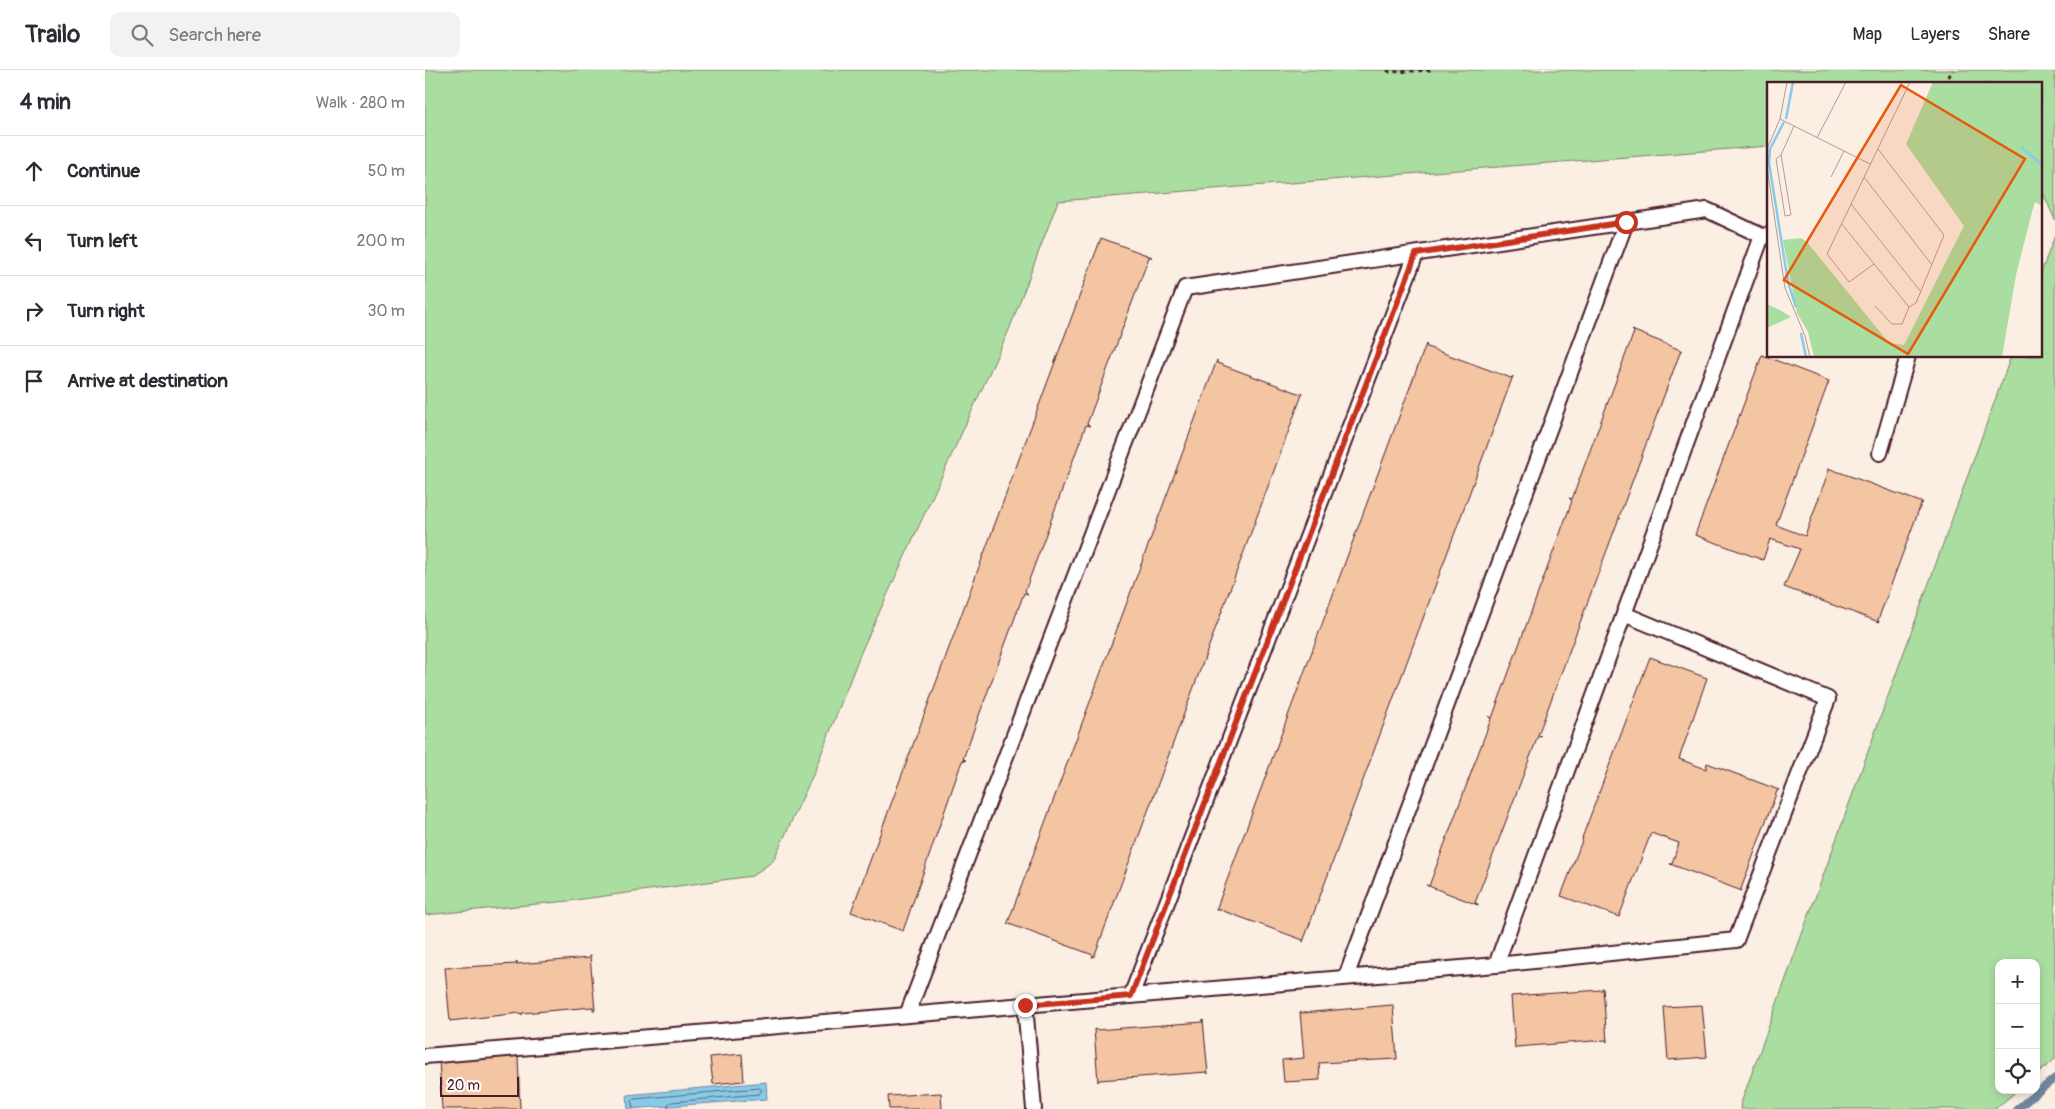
<!DOCTYPE html>
<meta charset="utf-8">
<style>
:root{--surface:#fff;--page:#f2f2f3;--text:#2b2b33;--muted:#7c7c81;--line:#e1e1e2}
body{margin:0;font-family:Pangolin,sans-serif;background:var(--page);color:var(--text)}
.controls{position:absolute;right:15px;bottom:15px;display:grid;overflow:hidden;border-radius:10px;box-shadow:0 2px 8px #0003}
.controls button{width:45px;height:45px;display:grid;place-items:center;padding:0;border:0;border-bottom:1px solid var(--line);background:var(--surface);color:var(--text);font:25px sans-serif}
.scale{position:absolute;left:15px;bottom:12px;width:79px;box-sizing:border-box;padding-left:5px;border:2px solid #4a1f2b;border-top:0;font-size:14px;line-height:18px;white-space:nowrap;color:#4a1f2b;-webkit-text-stroke:4px #fff;paint-order:stroke}
.stop{position:absolute;width:15px;height:15px;margin:-11px;border:4px solid #c8321e;border-radius:50%;background:#fff}
.stop.end{background:#c8321e;border-color:#fff;box-shadow:0 1px 5px #0008}
.list{margin:0;padding:0;list-style:none}
h2{display:flex;justify-content:space-between;align-items:center;height:65px;margin:0;padding:0 20px;font-size:21px}
h2 small{font-size:16px;font-weight:400;color:var(--muted)}
.list li{display:grid;grid-template-columns:32px 1fr auto;gap:15px;align-items:center;box-sizing:border-box;height:70px;padding:0 20px;border-top:1px solid var(--line)}
.list b{display:block;font-size:19px;white-space:nowrap}
.list em{font-size:16px;font-style:normal;color:var(--muted)}
.icon{flex:none;width:28px;height:28px;fill:none;stroke:currentColor;stroke-width:2;stroke-linecap:round;stroke-linejoin:round}
.map{position:relative;flex:none;width:1630px;height:1039px;overflow:hidden}
header{display:flex;align-items:center;gap:30px;box-sizing:border-box;height:70px;padding:0 25px;background:var(--surface);border-bottom:1px solid var(--line)}
header strong{font-size:24px}
nav{display:flex;gap:28px;margin-inline-start:auto;font-size:18px}
.search{width:350px;height:45px;background:var(--page);display:flex;align-items:center;gap:12px;box-sizing:border-box;padding:0 18px;border-radius:10px;color:var(--muted);font-size:19px}
main{display:flex}
aside{flex:1;background:var(--surface)}
.map>svg:first-child{display:block}
</style>
<header>
<strong>Trailo</strong>
<div class="search"><svg class="icon" aria-label="search" viewBox="0 0 24 24"><circle cx="10" cy="10" r="6"/><path d="M15 15l6 6"/></svg>Search here</div>
<nav><a>Map</a><a>Layers</a><a>Share</a></nav>
</header>
<main>
<aside>
<h2>4 min<small>Walk · 280 m</small></h2>
<ul class="list">
<li><svg class="icon" aria-label="ahead" viewBox="0 0 24 24"><path d="M12 20V5M6 11l6-6 6 6"/></svg><div><b>Continue</b></div><em>50 m</em></li>
<li><svg class="icon" aria-label="left" viewBox="0 0 24 24"><path d="M17 20v-9H6M10 6l-5 5 5 5"/></svg><div><b>Turn left</b></div><em>200 m</em></li>
<li><svg class="icon" aria-label="right" viewBox="0 0 24 24"><path d="M7 20v-9h11M14 6l5 5-5 5"/></svg><div><b>Turn right</b></div><em>30 m</em></li>
<li><svg class="icon" aria-label="arrive" viewBox="0 0 24 24"><path d="M6 21V4h12l-3 4 3 4H6"/></svg><div><b>Arrive at destination</b></div></li>
</ul>
</aside>
<div class="map">
<svg width="1630" height="1039" viewBox="0 0 1630 1039">
<rect width="100%" height="100%" fill="#fbeee3"/>
<filter id="ink" filterUnits="userSpaceOnUse"><feTurbulence type="fractalNoise" baseFrequency=".02" numOctaves="2"/><feDisplacementMap in="SourceGraphic" scale="10" xChannelSelector="R" yChannelSelector="G"/><feConvolveMatrix kernelMatrix="1 2 1 2 8 2 1 2 1" color-interpolation-filters="sRGB"/></filter>
<g filter="url(#ink)">
<g fill="#aadea0" stroke="#7a7e66">
<polygon points="0,0 1630,0 1630,150 1616,118 1616,14 1344,14 1344,76 633,131 584,260 436,582 388,705 348,791 327,806 143,831 0,845"/>
<polygon points="1630,165 1630,989 1611,1005 1611,893 1574,893 1574,1020 1593,1020 1570,1039 1315,1039 1316,1033 1586,286 1616,286 1616,203"/>
</g>
<polygon fill="#87cbe8" stroke="#6f869c" points="341,1012 342,1029 203,1039 202,1025"/>
<g fill="none" stroke-linecap="round" stroke-linejoin="round">
<polyline stroke="#626477" stroke-width="1" points="208,1039 207,1031 209,1029 334,1018 337,1020 334,1024 247,1032 243,1034 243,1039"/>
<polyline stroke="#6f869c" stroke-width="8" points="1592,1039 1630,1008"/>
</g>
<g fill="#f3c5a2" stroke="#4a1f2b">
<polygon points="676,168 727,187 724,187 662,354 665,356 661,355 600,521 603,524 599,523 538,689 541,690 537,691 478,861 426,842"/>
<polygon points="1207,260 1258,281 1256,280 1194,447 1196,449 1194,448 1113,665 1116,666 1113,666 1050,833 1053,834 1053,835 1001,815 1004,816 1066,649 1063,646 1067,648 1147,431 1144,428 1147,429 1209,262"/>
<polygon points="1001,274 1002,277 1086,308 1088,306 878,872 878,870 793,839 791,840"/>
<polygon points="1337,285 1404,311 1351,455 1380,466 1404,400 1403,398 1498,433 1496,434 1453,550 1454,552 1359,517 1375,479 1345,469 1338,490 1270,465"/>
<polygon points="792,290 792,293 876,324 878,322 669,887 667,887 668,885 584,854 582,855"/>
<polygon points="1225,587 1282,608 1254,689 1281,699 1282,693 1354,720 1352,721 1316,819 1317,821 1245,794 1247,793 1254,773 1226,763 1194,847 1136,826 1158,768 1157,768"/>
<polygon points="164,886 165,886 170,940 168,940 168,937 97,943 97,945 95,943 25,951 20,898 91,894 92,891 92,894 164,888"/>
<polygon points="1177,918 1178,918 1182,972 1181,970 1091,977 1090,979 1086,926 1177,920"/>
<polygon points="967,935 968,935 972,989 894,993 895,1010 859,1012 857,990 879,988 875,942 877,943"/>
<polygon points="1277,935 1282,987 1243,990 1239,937"/>
<polygon points="778,950 783,1004 782,1002 674,1010 673,1012 669,959 671,960 778,952"/>
<polygon points="317,984 319,1011 288,1014 285,987"/>
<polygon points="93,985 95,1039 17,1039 14,990"/>
<polygon points="516,1023 517,1039 464,1039 463,1026"/>
</g>
<g fill="none" stroke-linecap="round" stroke-linejoin="round">
<defs>
<g id="lane">
<polyline points="1455,383 1483,286"/>
<polyline points="1071,895 1337,166"/>
<polyline points="921,907 1201,152"/>
<polyline points="706,926 991,184"/>
<polyline points="600,935 609,1039"/>
<polyline points="482,945 760,218 1282,140 1337,166 1344,165"/>
<polyline points="0,986 1071,895 1311,870 1403,629 1199,544"/>
</g>
</defs>
<use href="#lane" stroke="#4a1f2b" stroke-width="18"/>
<g stroke="#4a1f2b" stroke-width="3" stroke-dasharray="4 4" stroke-linecap="butt">
<polyline points="962,0 965,2 1009,0"/>
<polyline points="1519,14 1528,0"/>
</g>
<use href="#lane" stroke="#fff" stroke-width="14"/>
</g>
</g>
<g fill="none" stroke-linecap="round" stroke-linejoin="round" filter="url(#ink)">
<polyline stroke="#c8321e" stroke-width="6" points="600,935 706,926 991,184 1201,152"/>
</g>
<g transform="translate(1342 12)">
<rect width="275" height="275" fill="#fbeee3"/>
<path d="M 166,0 L 275,0 L 275,124 L 268,120 L 265,130 L 249,193 L 235,275 L 47,275 L 41,250 L 30,231 L 16,158 L 34,156 L 40,160 L 122,261 L 137,263 L 197,144 L 139,62 ZM 0,222 L 13,228 L 24,235 L 0,246 Z" fill="#aadea0"/>
<path fill="none" stroke="#87cbe8" stroke-width="2.5" d="M 19,37 L 26,0M 17,40 L 3,67 L 2,81 L 21,200 L 29,225M 254,65 L 275,83M 34,251 L 39,275"/>
<path fill="none" stroke="#b49b99" stroke-width="1" d="M 13,37 L 103,82M 50,56 L 79,0M 0,67 L 13,37 L 20,0M 14,73 L 9,77 L 18,134 L 24,133 L 14,73 L 27,44M 0,85 L 18,206 L 38,254 L 43,275M 64,95 L 77,69M 97,95 L 165,183M 84,122 L 154,210M 74,141 L 142,225M 107,182 L 82,200 L 60,172 L 143,0M 108,224 L 125,242 L 135,242 L 142,225 L 149,221 L 177,153 L 111,67"/>
<path fill="#e8590c" fill-opacity="0.15" stroke="#e8590c" stroke-width="2.5" d="M 134,3 L 258,77 L 141,272 L 17,198 Z"/>
<rect width="275" height="275" fill="none" stroke="#4a1f2b" stroke-width="2.5"/>
</g>
</svg>
<div class="controls">
<button>+</button>
<button>−</button>
<button><svg class="icon" aria-label="locate" viewBox="0 0 24 24"><circle cx="12" cy="12" r="6"/><path d="M12 2v4M12 18v4M2 12h4M18 12h4"/></svg></button>
</div>
<div class="scale">20 m</div>
<div class="stop" style="left:1201px;top:152px"></div>
<div class="stop end" style="left:600px;top:935px"></div>
</div>
</main>
